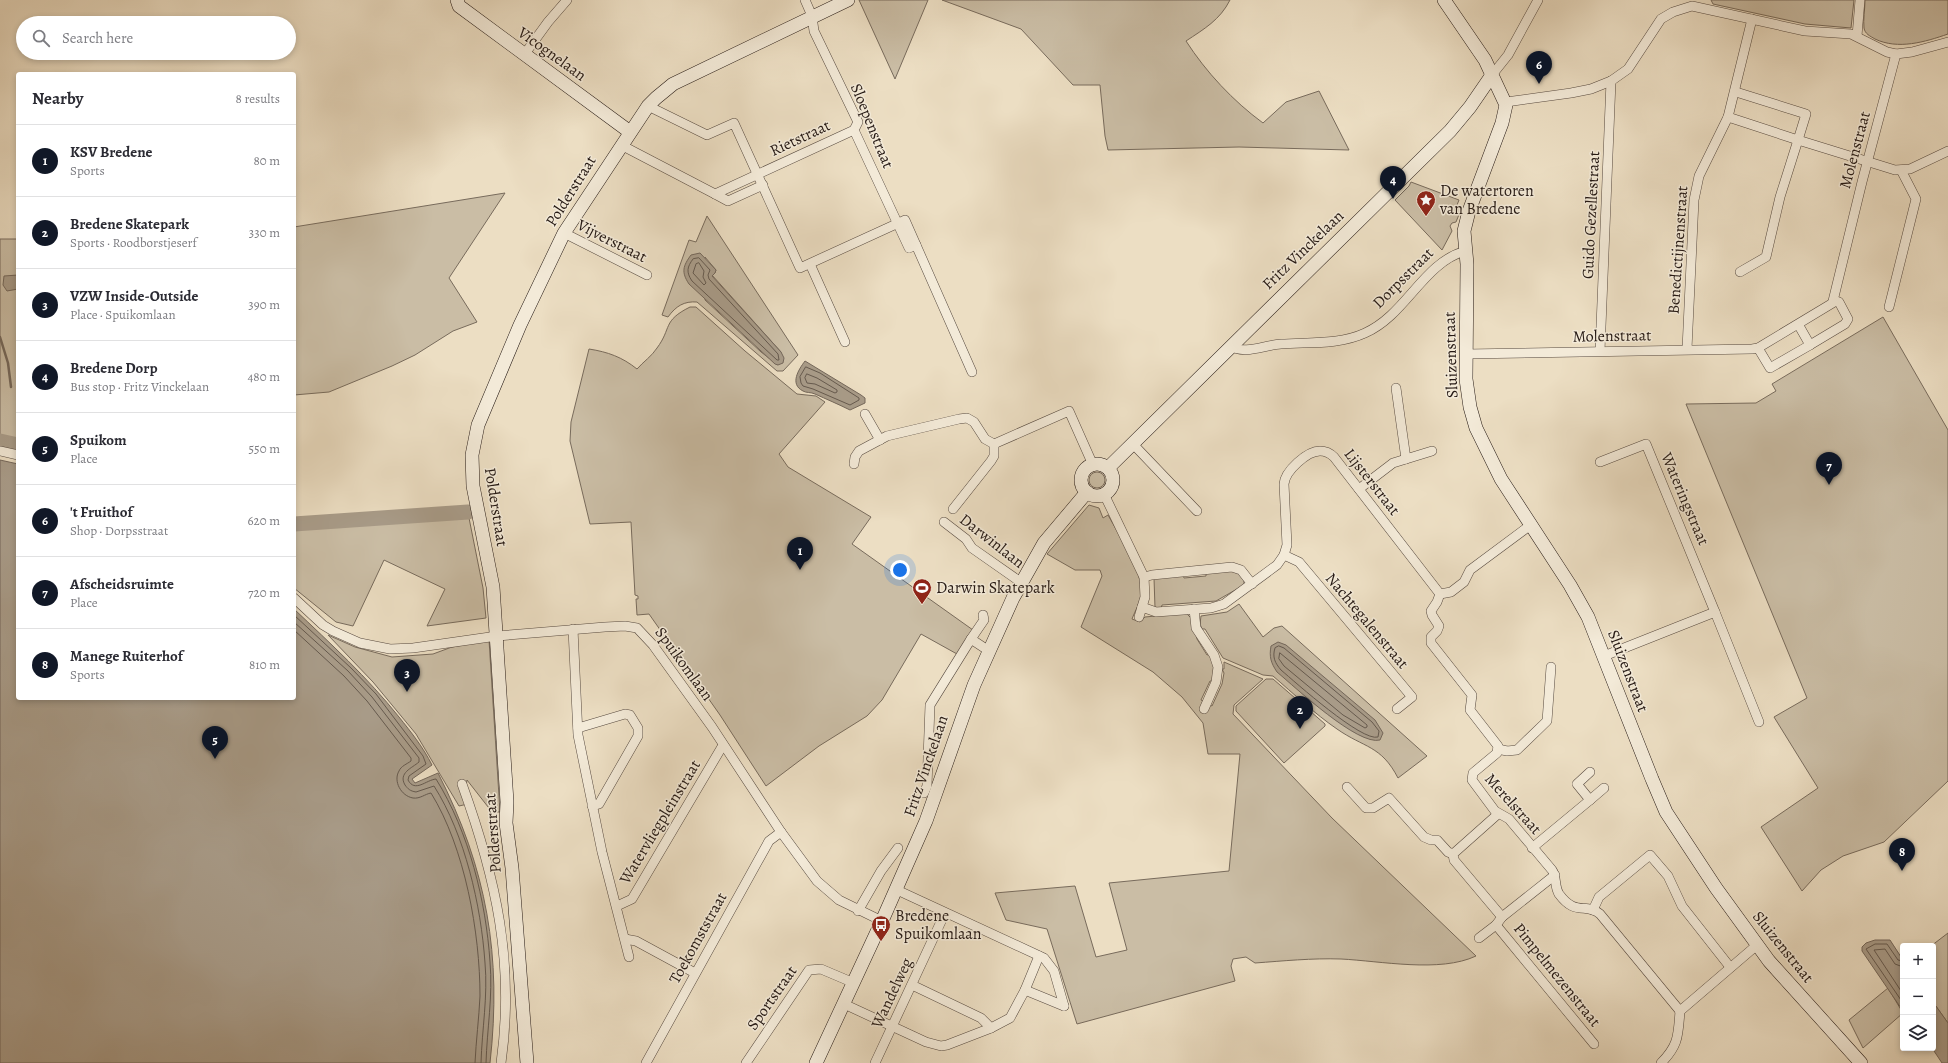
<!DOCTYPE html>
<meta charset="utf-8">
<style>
:root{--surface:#fff;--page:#f2f2f3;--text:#2b2b33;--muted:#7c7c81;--line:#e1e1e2;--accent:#111827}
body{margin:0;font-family:Alegreya,serif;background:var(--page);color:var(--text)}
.controls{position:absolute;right:12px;bottom:12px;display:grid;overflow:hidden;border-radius:4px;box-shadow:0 2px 6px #0003}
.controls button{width:36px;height:36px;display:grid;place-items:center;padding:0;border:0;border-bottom:1px solid var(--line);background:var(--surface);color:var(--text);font:20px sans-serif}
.you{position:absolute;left:900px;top:570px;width:14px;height:14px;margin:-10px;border:3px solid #fff;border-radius:50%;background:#1a73e8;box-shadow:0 0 0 6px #1a73e833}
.badge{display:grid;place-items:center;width:26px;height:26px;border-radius:50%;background:var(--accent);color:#fff;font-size:13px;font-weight:700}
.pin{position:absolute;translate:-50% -33px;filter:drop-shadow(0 1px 2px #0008)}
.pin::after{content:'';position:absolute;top:21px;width:14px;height:12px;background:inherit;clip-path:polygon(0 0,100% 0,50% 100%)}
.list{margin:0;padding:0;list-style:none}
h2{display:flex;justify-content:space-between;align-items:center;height:52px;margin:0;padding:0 16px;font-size:17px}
h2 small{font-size:13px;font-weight:400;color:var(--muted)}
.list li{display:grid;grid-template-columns:26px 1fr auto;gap:12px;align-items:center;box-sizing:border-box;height:72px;padding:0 16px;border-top:1px solid var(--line)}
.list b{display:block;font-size:15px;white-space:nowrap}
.list p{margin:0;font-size:13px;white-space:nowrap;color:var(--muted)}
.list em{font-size:13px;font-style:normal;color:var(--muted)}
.icon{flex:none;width:22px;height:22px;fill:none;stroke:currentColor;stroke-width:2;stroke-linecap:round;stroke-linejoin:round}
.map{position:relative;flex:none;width:1948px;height:1063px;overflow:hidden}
.search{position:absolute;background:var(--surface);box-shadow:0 2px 6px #0003;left:16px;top:16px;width:280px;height:44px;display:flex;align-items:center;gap:10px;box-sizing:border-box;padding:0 14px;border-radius:22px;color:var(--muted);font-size:15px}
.panel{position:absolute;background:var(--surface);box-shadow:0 2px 6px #0003;left:16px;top:72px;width:280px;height:628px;border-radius:4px}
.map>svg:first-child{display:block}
</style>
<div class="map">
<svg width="1948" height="1063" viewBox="0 0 1948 1063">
<rect width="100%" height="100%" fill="#ecdec3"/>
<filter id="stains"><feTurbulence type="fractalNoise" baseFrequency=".005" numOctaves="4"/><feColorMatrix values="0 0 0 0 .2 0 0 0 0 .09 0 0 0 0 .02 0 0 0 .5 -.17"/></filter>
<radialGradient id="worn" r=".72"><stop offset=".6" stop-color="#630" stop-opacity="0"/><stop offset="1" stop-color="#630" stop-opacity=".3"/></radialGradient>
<g fill="#cabda5" stroke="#786b5c" fill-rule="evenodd">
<polygon points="859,0 928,0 895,79"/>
<path d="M 942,0 L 1230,0 C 1220,20 1204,29 1186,41 C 1206,72 1233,101 1263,123 L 1286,102 L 1319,91 L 1349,150 L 1239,147 L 1108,150 L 1105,136 L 1100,85 L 1073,85 L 1021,29 Z"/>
<polygon points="1711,0 1854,0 1851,28 1805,24 1713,4"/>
<path d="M 1865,0 L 1948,0 L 1948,34 C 1925,42 1898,50 1875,39 C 1870,36 1865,34 1864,28 C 1863,20 1865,9 1865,0 Z"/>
<polygon points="1411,182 1459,200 1457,205 1462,207 1456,222 1452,223 1450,226 1452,231 1442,250 1395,200 1409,186"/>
<polygon points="505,193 449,278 477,322 453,331 415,355 392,366 329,392 294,395 294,227"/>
<path d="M 707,216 L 798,355 L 783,371 L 777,371 L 697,302 C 684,301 676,306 668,317 L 662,315 L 689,240 L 696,242 ZM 705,257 L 716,270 L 715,273 L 712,275 L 781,352 L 778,365 L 761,352 L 705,300 Z"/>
<polygon points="0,239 18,239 18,440 0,436"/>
<path d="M 690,307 L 696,307 L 745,351 L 797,394 L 816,396 L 825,402 L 779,454 L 788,467 L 871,517 L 852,544 L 973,630 L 957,654 L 921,634 L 882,700 L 867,716 L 819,746 L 766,786 L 720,715 L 649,614 L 637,615 L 636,599 L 638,599 L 638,596 L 635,595 L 631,522 L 590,524 L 570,441 L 571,422 L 589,349 C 608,352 622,357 637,369 C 643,362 652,356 657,348 C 672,328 662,321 690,307 Z"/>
<polygon points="1883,317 1948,430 1948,781 1884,842 1843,856 1821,870 1802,891 1761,827 1818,788 1774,717 1807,698 1686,404 1756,403 1776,391 1772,384"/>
<circle cx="1097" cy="480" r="8"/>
<path d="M 1089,505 L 1099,508 L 1103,518 L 1108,515 C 1120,537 1143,570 1141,595 C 1140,603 1135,611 1132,619 L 1140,622 L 1145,617 L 1186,613 L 1192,619 L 1197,639 L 1207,655 L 1210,654 C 1214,664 1215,671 1212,681 L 1210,681 L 1201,700 L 1212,706 L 1222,684 L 1224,673 L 1222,669 L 1224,669 L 1224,662 L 1263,679 L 1234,705 L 1233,714 L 1332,818 L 1476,956 C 1440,973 1381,961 1341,959 C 1312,958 1283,961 1255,963 L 1246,957 L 1233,959 L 1231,966 L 1235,981 L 1077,1024 L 1047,929 L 1006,920 L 995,893 L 1075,886 L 1096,957 L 1127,950 L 1109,883 L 1229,871 L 1240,754 L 1208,754 L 1203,723 L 1182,697 L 1153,672 L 1081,627 L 1102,576 L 1100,570 L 1075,570 L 1047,554 Z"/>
<polygon points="468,513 483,588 486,618 427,626 445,589 384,560 353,626 336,622 294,588 294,525"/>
<polygon points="1235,570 1244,579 1244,585 1216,601 1162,605 1161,609 1155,608 1154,578 1183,575 1184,578 1206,576 1206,573"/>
<path d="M 1239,604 L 1263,637 L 1274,628 L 1282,626 L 1427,756 L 1398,778 C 1381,745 1364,748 1337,729 C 1315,714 1294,694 1273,676 L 1263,675 L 1223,658 L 1205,629 L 1202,629 L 1200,624 L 1201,616 L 1227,612 Z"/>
<polygon points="328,635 355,647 392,657 433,654 452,647 489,640 500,812 492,812 467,780 466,787 472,803 459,806 416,734 373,682"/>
<polygon points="1266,679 1273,679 1325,724 1325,726 1284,763 1236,711 1236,706"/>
<polygon points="1948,933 1948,1023 1933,1002 1933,946 1931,946"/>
<polygon points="1888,988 1903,1013 1863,1048 1849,1020"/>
</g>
<g fill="#a89b88" stroke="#74675a">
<path d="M 700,253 L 716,270 L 715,273 L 712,276 L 781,352 L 784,358 L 783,363 L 778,365 L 775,364 L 689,284 C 681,272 683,266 691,255 Z"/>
<polygon points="18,275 18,289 7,291 3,285 4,276"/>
<path d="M 805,361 L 861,395 L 865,398 L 865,403 L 850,410 C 838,404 826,399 815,394 C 811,392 806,393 803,391 C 789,384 799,369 805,361 Z"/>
<path d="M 0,460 L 18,464 L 18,698 L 294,698 L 294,609 C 331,644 367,677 399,717 C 411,732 423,747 432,765 L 412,779 L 415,783 L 438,773 C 487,869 502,956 490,1063 L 0,1063 Z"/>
<path d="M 1278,642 L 1286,645 L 1375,720 L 1383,733 L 1380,740 C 1358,746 1296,688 1277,672 C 1271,663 1269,657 1271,646 Z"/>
<polygon points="1875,940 1890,940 1903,960 1903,1011 1862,951 1862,947 1866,943"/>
<polygon points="1933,1002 1948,1023 1948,1063 1942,1063 1932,1048"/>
</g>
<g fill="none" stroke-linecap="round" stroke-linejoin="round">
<g stroke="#665a4e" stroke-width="1">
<path d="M 699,258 L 710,270 L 708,275 L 709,279 L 778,354 L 779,360 L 777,360 L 692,281 C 686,272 687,267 693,259 Z"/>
<polygon points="699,263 704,271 703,277 706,283 704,285 693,273 696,264"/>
<polygon points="806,367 820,373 859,398 859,400 850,405 813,389 803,386 801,383 800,377"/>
<polygon points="807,374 817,378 837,390 837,392 835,393 815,384 807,383 805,378"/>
<path d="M 294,615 L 351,668 L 376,694 L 423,756 L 426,764 L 409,776 L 408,780 C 415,793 426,780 436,779 C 469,832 486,901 490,962 C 493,996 487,1029 486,1063"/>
<path d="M 294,622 L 348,671 L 372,697 L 419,758 L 419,762 C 412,768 398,773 405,785 C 408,789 410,791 416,792 L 434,786 C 465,835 481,905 485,963 C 488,996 482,1029 481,1063"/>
<path d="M 294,630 L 344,676 L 367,701 L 411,758 L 411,761 C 407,764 401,766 399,771 C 393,781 401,796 413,798 C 420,799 425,794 431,793 C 465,848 480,933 480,996 C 479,1018 476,1041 475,1063"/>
<path d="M 1279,646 L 1284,648 L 1372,722 L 1379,731 L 1378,737 C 1362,742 1295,682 1281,670 C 1275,663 1272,657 1275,648 Z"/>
<polygon points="1280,653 1367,725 1367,727 1365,728 1343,715 1284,666 1279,659"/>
<polyline points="1903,961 1898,960 1887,944 1875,944 1866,949 1903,1003"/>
<polyline points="1903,967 1895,964 1885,949 1874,950 1903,994"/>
</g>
<polyline stroke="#74675a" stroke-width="2.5" points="0,337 8,363 11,387"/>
<g stroke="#a89b88" stroke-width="15">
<polyline points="0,441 18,445"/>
<polyline points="294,524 468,512"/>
</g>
<defs>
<g id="street">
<polyline points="805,0 812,16 814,31 858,122 854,130 909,248 916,245"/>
<polyline points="1857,36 1860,0"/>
<polyline points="524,55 548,22 567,0"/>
<polyline points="1492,75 1508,55 1538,0"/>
<polyline points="1506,102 1571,93 1591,89 1611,81 1628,69 1661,19 1673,12 1692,6 1805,31 1851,34 1887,52 1896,54 1912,52 1948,42"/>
<polyline points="648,106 707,135 734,123 800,268 905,220 972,372"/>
<polyline points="1728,117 1798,140 1806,114 1736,92"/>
<polyline points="621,145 715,194 854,130"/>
<polyline points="715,194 728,201 763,185"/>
<polyline points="564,233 647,275"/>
<polyline points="810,264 845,342"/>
<polyline points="1740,272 1766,257 1780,197 1798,140 1895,170 1910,169 1948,151"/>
<polyline points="1833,301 1862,182 1896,54"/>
<polyline points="1889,307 1916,199 1901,170"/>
<path d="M 1230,346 C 1245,355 1264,345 1281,344 C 1309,342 1339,345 1365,333 C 1406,315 1423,263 1465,251"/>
<polyline points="1758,348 1770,368 1810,345"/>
<polyline points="1687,349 1694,200 1699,176 1728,117 1752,19"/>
<polyline points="1600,351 1611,81"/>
<polyline points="1466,354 1752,349 1758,348 1836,301 1839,302 1848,319 1845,324 1810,345 1798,324"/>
<polyline points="1396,388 1406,459 1432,451"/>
<polyline points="865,414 880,440"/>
<polyline points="1132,443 1197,511"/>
<polyline points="994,444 1069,411 1093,465"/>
<polyline points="0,451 18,455"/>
<polyline points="1600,462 1646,444 1715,612"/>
<polyline points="854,464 855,457 859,451 887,436 959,419 967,418 974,422 985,439 994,444 994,456 991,461 953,509"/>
<polyline points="1359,489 1393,463 1406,459"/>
<polyline points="1104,494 1144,577 1145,597 1139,617"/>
<polyline points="944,522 966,539 972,548 1022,583"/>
<path d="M 1532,524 L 1470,570 L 1464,582 L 1451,592 L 1440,594 L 1437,602 L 1431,611 L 1432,615 L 1439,626 L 1437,631 L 1431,637 L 1431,643 L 1472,695 L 1470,710 L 1498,746 L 1497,753 L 1473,773 L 1472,780 L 1495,811 L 1509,819 L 1552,870 C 1557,877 1554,886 1559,894 C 1576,917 1585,902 1600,914 L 1680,1011"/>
<polyline points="1284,555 1299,562 1412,697 1397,709"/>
<polyline points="1144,577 1152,575 1232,567 1241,570 1252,584"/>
<polyline points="294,598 323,625 333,631 360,643 390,649 413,648 497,636 605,627 625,626 637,628 653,645 712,727 781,832 817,881 839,900 882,921"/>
<path d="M 1142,607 L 1156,612 L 1211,608 L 1224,604 L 1277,565 L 1284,555 L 1287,545 L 1284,484 C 1285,471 1307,451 1320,451 C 1325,451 1330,453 1334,457 L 1440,594"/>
<polyline points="1194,609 1196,628 1214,655 1218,667 1216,682 1204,709"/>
<polyline points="573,629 578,735 602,852 629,957"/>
<polyline points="971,639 984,620 983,615"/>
<polyline points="1604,656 1715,612 1759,722"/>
<polyline points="578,728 625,714 630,715 638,728 638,736 599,804 592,806"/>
<polyline points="1498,749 1507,751 1517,750 1547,721 1551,667"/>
<path d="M 462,784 C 496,878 515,963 501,1063"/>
<polyline points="1347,787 1366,808 1373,808 1389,798 1424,837 1431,840 1437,840 1448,852 1453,854"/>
<polyline points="924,793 927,786 930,705 971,639 989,651"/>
<polyline points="1590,800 1604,788"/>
<polyline points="1498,814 1453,854 1454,860 1502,917"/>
<polyline points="1532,848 1590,800 1577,784 1590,772"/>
<polyline points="897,890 1044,958 1054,971 1064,1006"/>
<polyline points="617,906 632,899 723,745"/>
<polyline points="1593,910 1599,897 1650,855 1668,876 1682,906 1730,967"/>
<polyline points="858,911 881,871 898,848"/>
<polyline points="1496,925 1594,1044"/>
<polyline points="1479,938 1496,925 1502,917 1555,875"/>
<polyline points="625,939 636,941 695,973"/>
<polyline points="1039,956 1025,990 1064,1006"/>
<polyline points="912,985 981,1018 991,1028 1010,1018 1025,990"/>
<polyline points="844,1004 926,1042 941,1046 947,1045 991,1028"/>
<polyline points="1680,1011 1757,945"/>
<polyline points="646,1063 769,841 781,832"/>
<polyline points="746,1063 809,970 821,969 854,983"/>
<polyline points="875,1063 945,913"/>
<path d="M 1661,1063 C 1679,1045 1678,1035 1680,1011"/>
</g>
<g id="secondary">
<polyline points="457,0 459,6 630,132"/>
<polyline points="1444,0 1485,60 1506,105 1502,123 1469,211 1464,231 1467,264 1466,379 1470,407 1476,428 1501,479 1570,585 1588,617 1652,779 1666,812 1716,888 1769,961 1861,1063"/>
<circle cx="1097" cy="480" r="16"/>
<polyline points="1108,468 1450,131 1470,107 1492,75"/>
<polyline points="527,1063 512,868 506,823 507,802 493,587 473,486 472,455 478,425 520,325 564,233 648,106 656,98 673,84 848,0"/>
<polyline points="816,1063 882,921 926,821 974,685 1013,598 1044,543 1087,492"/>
</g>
</defs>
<use href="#street" stroke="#574a40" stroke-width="10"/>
<use href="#secondary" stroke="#251914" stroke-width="14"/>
<use href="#street" stroke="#f3ead8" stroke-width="9"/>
<use href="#secondary" stroke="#f3ead8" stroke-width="13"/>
</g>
<defs>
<symbol id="sight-pin" viewBox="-11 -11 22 30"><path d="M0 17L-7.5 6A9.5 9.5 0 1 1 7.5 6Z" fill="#8f2418" stroke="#f3ead8"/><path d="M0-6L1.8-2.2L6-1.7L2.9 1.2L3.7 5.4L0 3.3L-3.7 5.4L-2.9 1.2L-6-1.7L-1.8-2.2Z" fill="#fff"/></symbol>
<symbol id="stadium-pin" viewBox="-11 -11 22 30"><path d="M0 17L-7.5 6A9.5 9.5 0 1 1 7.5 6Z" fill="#8f2418" stroke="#f3ead8"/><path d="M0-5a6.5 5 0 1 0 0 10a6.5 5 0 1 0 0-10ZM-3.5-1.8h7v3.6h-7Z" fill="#fff"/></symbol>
<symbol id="bus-pin" viewBox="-11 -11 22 30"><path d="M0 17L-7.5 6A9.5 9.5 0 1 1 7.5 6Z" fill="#8f2418" stroke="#f3ead8"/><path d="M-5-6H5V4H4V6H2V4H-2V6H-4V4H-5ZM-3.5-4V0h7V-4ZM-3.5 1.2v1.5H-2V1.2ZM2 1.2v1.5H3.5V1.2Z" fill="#fff"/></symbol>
</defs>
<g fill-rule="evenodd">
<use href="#sight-pin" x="1415" y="189" width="22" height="30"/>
<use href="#stadium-pin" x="911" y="577" width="22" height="30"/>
<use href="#bus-pin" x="870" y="914" width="22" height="30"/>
</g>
<g text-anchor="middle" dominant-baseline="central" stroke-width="3" stroke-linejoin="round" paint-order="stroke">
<g font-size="16" fill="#251914" stroke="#f3ead8">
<text transform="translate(552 54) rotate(36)">Vicognelaan</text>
<text transform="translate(872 126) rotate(68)">Sloepenstraat</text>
<text transform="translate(800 138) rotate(-25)">Rietstraat</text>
<text transform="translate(1855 150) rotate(-75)">Molenstraat</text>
<text transform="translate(571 191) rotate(-58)">Polderstraat</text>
<text transform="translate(1591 215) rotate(-87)">Guido Gezellestraat</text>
<text transform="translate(612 241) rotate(27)">Vijverstraat</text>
<text transform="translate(1303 250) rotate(-44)">Fritz Vinckelaan</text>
<text transform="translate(1678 250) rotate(-86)">Benedictijnenstraat</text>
<text transform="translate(1403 278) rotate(-45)">Dorpsstraat</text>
<text transform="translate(1612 336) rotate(-1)">Molenstraat</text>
<text transform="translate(1451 355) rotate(-92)">Sluizenstraat</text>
<text transform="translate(1372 482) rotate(52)">Lijsterstraat</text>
<text transform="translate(1685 499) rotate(67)">Wateringstraat</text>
<text transform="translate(496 507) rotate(81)">Polderstraat</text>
<text transform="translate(992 541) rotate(38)">Darwinlaan</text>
<text transform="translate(1367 621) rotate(50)">Nachtegalenstraat</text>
<text transform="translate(684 664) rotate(54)">Spuikomlaan</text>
<text transform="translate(1628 671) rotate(69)">Sluizenstraat</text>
<text transform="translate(926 766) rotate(-71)">Fritz Vinckelaan</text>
<text transform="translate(1513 804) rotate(48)">Merelstraat</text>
<text transform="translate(660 822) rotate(-59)">Watervliegpleinstraat</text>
<text transform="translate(493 833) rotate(-94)">Polderstraat</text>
<text transform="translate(698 938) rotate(-61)">Toekomststraat</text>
<text transform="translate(1783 947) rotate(51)">Sluizenstraat</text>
<text transform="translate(1557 975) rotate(51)">Pimpelmezenstraat</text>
<text transform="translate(892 993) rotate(-65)">Wandelweg</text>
<text transform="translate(772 998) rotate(-55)">Sportstraat</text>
</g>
<g font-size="16" fill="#251914" stroke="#f3ead8" text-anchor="start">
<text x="1440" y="191">De watertoren<tspan x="1440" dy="18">van Bredene</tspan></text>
<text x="936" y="588">Darwin Skatepark</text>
<text x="895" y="916">Bredene<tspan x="895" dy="18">Spuikomlaan</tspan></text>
</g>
</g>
<rect width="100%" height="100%" filter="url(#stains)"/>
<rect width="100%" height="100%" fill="url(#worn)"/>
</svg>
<div class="controls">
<button>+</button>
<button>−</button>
<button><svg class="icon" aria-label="layers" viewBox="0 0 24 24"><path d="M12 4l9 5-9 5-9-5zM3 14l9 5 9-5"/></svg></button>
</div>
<div class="you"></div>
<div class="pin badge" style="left:800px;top:570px">1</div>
<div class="pin badge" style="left:1300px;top:729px">2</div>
<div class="pin badge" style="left:407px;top:692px">3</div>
<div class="pin badge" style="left:1393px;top:199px">4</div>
<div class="pin badge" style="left:215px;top:759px">5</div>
<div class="pin badge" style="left:1539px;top:84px">6</div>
<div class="pin badge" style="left:1829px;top:485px">7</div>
<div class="pin badge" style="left:1902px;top:871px">8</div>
<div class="search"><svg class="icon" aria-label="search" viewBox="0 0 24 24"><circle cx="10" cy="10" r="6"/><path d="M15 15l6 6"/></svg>Search here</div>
<section class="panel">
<h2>Nearby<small>8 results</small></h2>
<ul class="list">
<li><span class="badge">1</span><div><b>KSV Bredene</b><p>Sports</p></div><em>80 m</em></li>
<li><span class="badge">2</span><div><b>Bredene Skatepark</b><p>Sports · Roodborstjeserf</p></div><em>330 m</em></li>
<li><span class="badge">3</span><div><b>VZW Inside-Outside</b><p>Place · Spuikomlaan</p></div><em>390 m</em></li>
<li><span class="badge">4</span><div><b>Bredene Dorp</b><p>Bus stop · Fritz Vinckelaan</p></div><em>480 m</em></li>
<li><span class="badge">5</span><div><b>Spuikom</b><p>Place</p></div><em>550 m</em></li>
<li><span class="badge">6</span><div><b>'t Fruithof</b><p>Shop · Dorpsstraat</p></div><em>620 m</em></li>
<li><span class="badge">7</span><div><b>Afscheidsruimte</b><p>Place</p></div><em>720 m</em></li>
<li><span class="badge">8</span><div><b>Manege Ruiterhof</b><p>Sports</p></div><em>810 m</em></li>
</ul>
</section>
</div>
